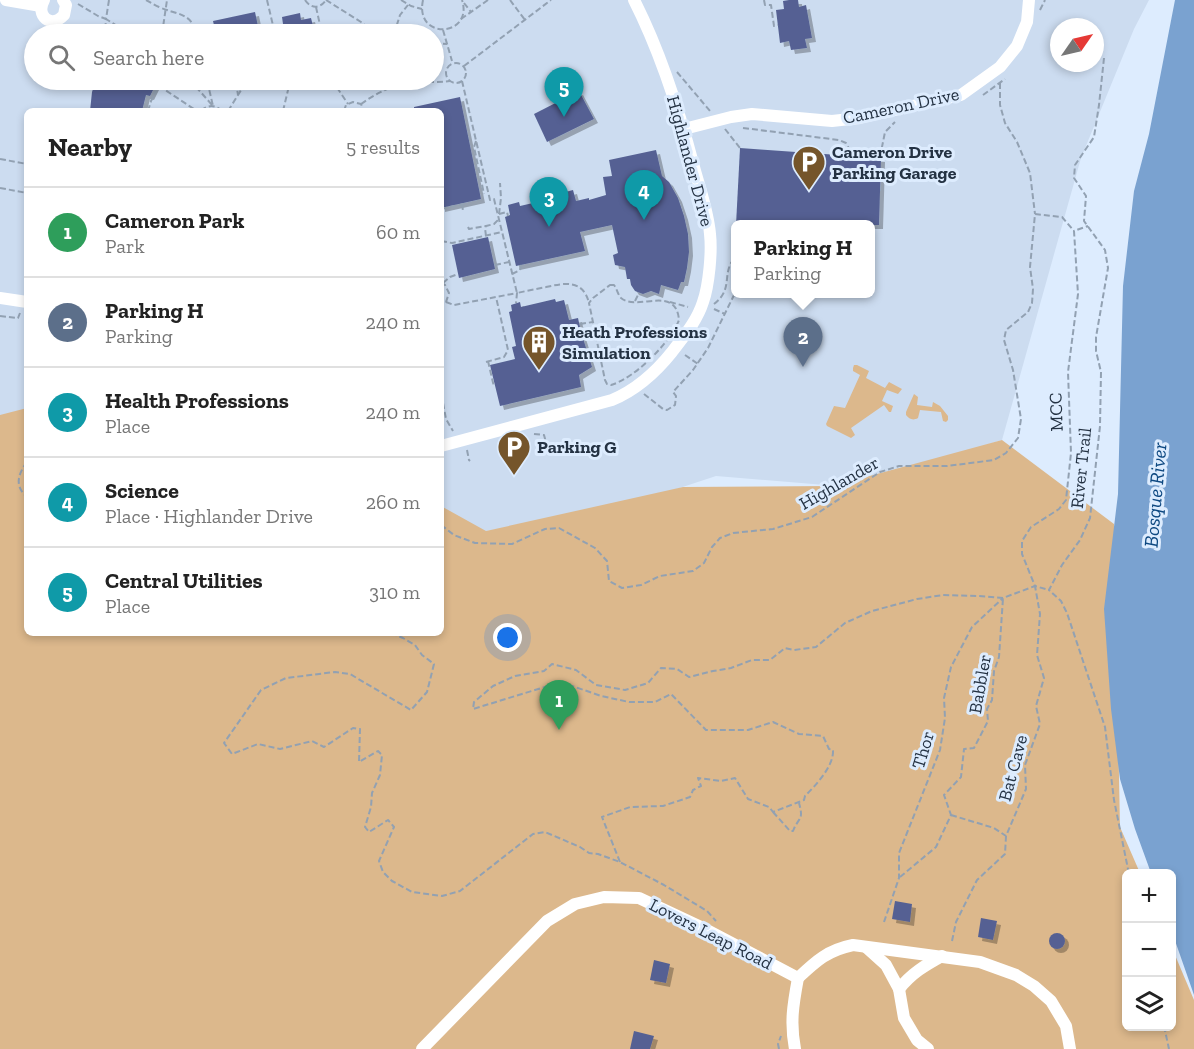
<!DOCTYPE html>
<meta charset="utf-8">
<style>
:root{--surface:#fff;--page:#f6f6f6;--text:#222;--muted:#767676;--line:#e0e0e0;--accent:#75552b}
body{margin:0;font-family:"Zilla Slab",serif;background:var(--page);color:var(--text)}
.controls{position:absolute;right:18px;bottom:18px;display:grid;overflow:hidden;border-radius:9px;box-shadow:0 3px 9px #0003}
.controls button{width:54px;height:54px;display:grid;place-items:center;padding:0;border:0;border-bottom:2px solid var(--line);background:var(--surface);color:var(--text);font:30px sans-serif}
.compass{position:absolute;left:1050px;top:18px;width:54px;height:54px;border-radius:50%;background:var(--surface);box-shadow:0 3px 9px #0003;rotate:56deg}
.you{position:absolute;left:508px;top:638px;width:21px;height:21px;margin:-15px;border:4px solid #fff;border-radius:50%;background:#1a73e8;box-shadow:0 0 0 9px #1a73e833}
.badge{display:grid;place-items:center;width:39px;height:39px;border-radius:50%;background:var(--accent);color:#fff;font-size:20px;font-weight:700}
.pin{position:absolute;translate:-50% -50px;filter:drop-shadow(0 2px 3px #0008)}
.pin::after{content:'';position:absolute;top:32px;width:21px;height:18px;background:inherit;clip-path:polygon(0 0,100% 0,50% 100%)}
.popup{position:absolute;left:731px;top:220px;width:144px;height:78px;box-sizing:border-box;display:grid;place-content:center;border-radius:9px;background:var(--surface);filter:drop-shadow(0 2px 4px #0005);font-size:20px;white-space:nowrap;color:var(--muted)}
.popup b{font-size:22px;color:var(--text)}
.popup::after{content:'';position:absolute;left:50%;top:100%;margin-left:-12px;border:12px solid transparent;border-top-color:var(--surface)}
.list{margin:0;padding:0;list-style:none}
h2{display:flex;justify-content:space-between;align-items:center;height:78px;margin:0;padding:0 24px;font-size:26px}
h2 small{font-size:20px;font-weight:400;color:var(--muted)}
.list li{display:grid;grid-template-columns:39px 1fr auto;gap:18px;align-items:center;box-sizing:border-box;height:90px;padding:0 24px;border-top:2px solid var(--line)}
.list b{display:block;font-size:22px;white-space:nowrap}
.list p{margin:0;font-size:20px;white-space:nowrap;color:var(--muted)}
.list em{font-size:20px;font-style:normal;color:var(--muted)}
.icon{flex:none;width:33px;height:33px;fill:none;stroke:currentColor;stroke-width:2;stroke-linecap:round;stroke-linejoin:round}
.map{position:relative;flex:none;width:1194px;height:1049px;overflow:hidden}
.search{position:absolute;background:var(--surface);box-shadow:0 3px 9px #0003;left:24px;top:24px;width:420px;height:66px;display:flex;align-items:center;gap:15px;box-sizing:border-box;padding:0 21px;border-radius:33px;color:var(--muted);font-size:22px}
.panel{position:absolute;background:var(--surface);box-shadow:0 3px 9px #0003;left:24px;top:108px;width:420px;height:528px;border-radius:9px}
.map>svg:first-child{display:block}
</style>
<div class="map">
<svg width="1194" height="1049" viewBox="0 0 1194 1049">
<defs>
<filter id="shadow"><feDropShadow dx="4" dy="4" stdDeviation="0" flood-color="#0004"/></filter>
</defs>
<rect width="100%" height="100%" fill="#ddecfe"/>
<path fill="#ccdcf0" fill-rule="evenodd" d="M 0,0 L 1149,0 L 1134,29 L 1081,158 L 1002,440 L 849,487 L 716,476 L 616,509 L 474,533 L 441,507 L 441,111 L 27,111 L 27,410 L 0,416 ZM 1059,27 L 1095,27 L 1095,63 L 1059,63 ZM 34,34 L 434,34 L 434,80 L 34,80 ZM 736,224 L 870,224 L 870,294 L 736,294 Z"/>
<g fill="#dcb88c">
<polygon points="854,365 857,365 869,371 866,378 885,388 889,382 902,389 898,394 887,390 882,401 893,406 891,412 889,412 884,405 851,428 855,435 851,438 827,426 826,424 834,406 845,408 860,375 853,371 853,368"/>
<path d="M 914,394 L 918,397 L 917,405 L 932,407 L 933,402 L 940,406 L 948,416 L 948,420 L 946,422 L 943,421 L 941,412 L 920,410 L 918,418 C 913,421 909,419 906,415 L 906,412 Z"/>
<polygon points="27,408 27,633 441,633 441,506 486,531 683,487 833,486 1002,440 1114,524 1120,827 1140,873 1126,874 1126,1026 1172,1026 1172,948 1194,1000 1194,1049 0,1049 0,415"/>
</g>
<polygon fill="#7aa2d0" points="1175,0 1194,0 1194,995 1172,932 1172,874 1151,873 1135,829 1120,779 1111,709 1104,609 1118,494 1123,286 1134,191 1149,134"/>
<g fill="#556193" filter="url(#shadow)">
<polygon points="789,0 798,0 799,7 806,5 812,38 805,39 807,48 791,50 789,41 780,43 776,10 784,9 783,1"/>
<polygon points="255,12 259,31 283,24 282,17 300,13 301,20 311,18 315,34 216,34 213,21"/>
<polygon points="96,80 147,80 156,84 150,96 146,95 142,111 90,111 92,92"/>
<polygon points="579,91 594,119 547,142 534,114"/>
<polygon points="460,97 481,199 441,208 441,111 414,111 414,107"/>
<polygon points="740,148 881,158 879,225 736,225"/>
<polygon points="656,150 662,176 669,182 678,198 684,216 688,234 689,252 687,268 684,282 681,282 678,290 661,285 659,294 651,291 643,294 635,291 631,285 630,279 627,279 625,267 615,265 613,255 618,253 612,225 580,232 585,251 516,266 505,217 510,215 508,205 519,202 520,206 559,197 558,194 573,190 576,201 589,198 589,200 606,195 603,177 612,176 609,160"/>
<polygon points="488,237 495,269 459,278 452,245"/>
<polygon points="555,299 556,302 564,300 569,320 578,318 581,332 592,367 579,375 581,387 500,406 490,365 515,359 512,347 516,346 509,312 512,311 511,305 520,302 521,307"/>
<polygon points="895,901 912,904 910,922 892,919"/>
<polygon points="981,918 997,921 993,940 978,937"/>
<circle cx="1057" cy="941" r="8"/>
<polygon points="654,960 670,964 666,983 650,980"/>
<polygon points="634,1031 654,1036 650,1049 630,1049"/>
</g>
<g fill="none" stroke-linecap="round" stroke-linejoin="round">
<g stroke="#92a1b2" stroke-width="2" stroke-dasharray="6 3" stroke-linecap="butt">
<polyline points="109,0 106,19 130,34"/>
<path d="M 146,0 C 150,2 154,5 159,7 C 177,15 191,12 197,34"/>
<polyline points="267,0 275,34"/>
<path d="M 305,0 C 311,9 320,9 326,0"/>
<polyline points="326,0 361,22 375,34"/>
<polyline points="401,0 411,6 422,9"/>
<path d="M 423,0 C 414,41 474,37 462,0"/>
<polyline points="510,0 525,20"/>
<polyline points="764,0 765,5 771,5 774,26 778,25"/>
<polyline points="464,3 471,12"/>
<polyline points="78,4 98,16 106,19 105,34"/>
<polyline points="316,7 322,34"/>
<polyline points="1040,10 1045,0"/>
<polyline points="461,19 488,0"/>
<polyline points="443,30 452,61"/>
<polyline points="162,34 167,0"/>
<polyline points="276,34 277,34"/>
<polyline points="315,34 321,33"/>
<polyline points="394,34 400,15 408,5"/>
<polyline points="434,43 447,44"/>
<polyline points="1104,58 1099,105 1094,137 1075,165 1074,178 1086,196 1084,221 1105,250 1108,268 1096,337 1096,351 1101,372 1100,426 1090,518 1080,540 1062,565 1049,590 1061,601 1067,613 1105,727 1114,800 1129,874"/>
<circle cx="456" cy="73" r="10"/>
<polyline points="464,66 551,0"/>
<polyline points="677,72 710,111"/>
<polyline points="153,80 160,84"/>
<polyline points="190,80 213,106 207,80"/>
<polyline points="332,80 348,104"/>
<polyline points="381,80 384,90"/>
<path d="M 462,81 L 490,200 L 494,199 L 517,293 C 526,291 536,289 546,287 C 565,283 583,279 589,303"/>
<polyline points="236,82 238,95"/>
<polyline points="1000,83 1000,105 1005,123 1017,142 1030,173 1035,214"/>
<polyline points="983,95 1005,79"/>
<path d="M 361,104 C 378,92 396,83 417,82 C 428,81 438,83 450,81"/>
<polyline points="148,111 151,101 159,86 197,111"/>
<path d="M 201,111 C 208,104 216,105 222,111"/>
<polyline points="228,111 243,87 276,80"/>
<polyline points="283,111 288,90 285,80"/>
<polyline points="344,111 346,105 353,102 361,104 364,111"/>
<polyline points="743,128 839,140 846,143 852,154"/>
<polyline points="725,129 740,148"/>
<polyline points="476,141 474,147 484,194"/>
<polyline points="880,157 885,132 895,122"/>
<polyline points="0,159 27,164"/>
<polyline points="0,188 27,193"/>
<polyline points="462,204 463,211"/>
<polyline points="441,209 464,204 464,203"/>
<polyline points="499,214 501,198 500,183"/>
<polyline points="499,214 507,212 508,216"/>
<polyline points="468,227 469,229 486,226"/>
<polyline points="486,236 485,228 486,226 494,224 498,220"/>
<polyline points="441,241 452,243 502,232"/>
<polyline points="495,265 509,262"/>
<polyline points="512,274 520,270 521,265"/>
<polyline points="441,282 445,285 449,293 446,302 441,306"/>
<polyline points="443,283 450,277 458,274"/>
<path d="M 610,285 L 614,285 C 617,289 618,295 621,298 C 637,312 676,284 679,320 C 670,343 635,378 611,385 L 607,384 L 605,380 L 589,303 L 593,298 Z"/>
<polyline points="635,301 639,293"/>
<polyline points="446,302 454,305 517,293 516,303"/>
<polyline points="670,302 688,307"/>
<path d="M 714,304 C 735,288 720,272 736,257"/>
<polyline points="714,309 725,314"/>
<polyline points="0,316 18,318 20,313"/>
<polyline points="580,324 593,322"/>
<polyline points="685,355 698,364"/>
<polyline points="590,359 601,357"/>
<polyline points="488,361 494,387"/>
<polyline points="486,362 504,357 508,350 496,297"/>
<polyline points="644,394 663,409 667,410 675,405 676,396 673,392 693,370 708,348 736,291"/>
<polyline points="443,403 446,419 453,431"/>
<polyline points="534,434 544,435 547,446"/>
<polyline points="467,450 469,460 470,461"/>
<path d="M 27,462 C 18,474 14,486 27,497"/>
<polyline points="441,525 454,535 475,543 512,544 545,529 559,528 595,548 607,561 609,581 622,588 641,585 660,576 693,571 704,563 712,547 720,538 733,533 773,529 812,517 880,472 899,466 947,466 994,460 1006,453 1018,438 1021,419 1013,370 1004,340 1006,330 1028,312 1032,303 1033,289 1030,267 1035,214 1062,217 1074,231"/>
<polyline points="391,633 403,638 415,645 422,655 434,664 427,692 411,710 350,674 335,672 286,678 261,690 224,743 232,754 258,744 280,749 312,741 324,747 353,728 360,729 359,762 378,751 382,755 380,775 372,793 371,807 365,827 369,832 388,820 394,827 379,861 383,872 392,881 412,892 442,896 460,891 533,834 545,832 580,847 589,853 598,854 620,862 664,885 707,911 716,921"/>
<path d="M 773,812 L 790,831 L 793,831 C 799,816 804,821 799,803"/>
<polyline points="951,815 994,828 1006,836"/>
<path d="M 620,862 L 602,817 L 630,807 L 663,806 L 690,797 L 693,790 L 701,786 L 698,778 L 721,781 L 735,778 L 748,799 L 769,807 L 773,812 L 804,800 L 805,796 C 816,785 834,766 833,750 L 829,749 L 823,736 L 799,734 L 773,722 L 748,730 L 706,730 L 671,694 L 655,702 L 629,702 L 601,696 L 561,682 L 473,709 L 474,702 L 493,686 L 515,676 L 544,671 L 552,664 L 576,670 L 596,685 L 625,690 L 648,683 L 661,668 L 677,669 L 689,677 L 713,671 L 731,668 L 752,660 L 770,660 L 785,648 L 794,650 L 816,647 L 845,623 L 872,611 L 917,599 L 943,595 L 979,596 L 1003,598 L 1035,586 L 1049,590"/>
<polyline points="900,877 936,847 951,815 944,795 961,777 964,749 974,748 988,721 987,709 992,700 994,671 999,657 1003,598"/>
<polyline points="884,922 899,878 899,853 940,750 945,718 944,698 951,667 972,627 1003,598"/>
<polyline points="952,941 956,922 977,880 1005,854 1006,836 1026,789 1025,765 1040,724 1036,706 1044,678 1037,655 1040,614 1035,586 1022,554 1022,541 1031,527 1059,509 1066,500 1071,453 1068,372 1078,294 1074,231 1088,226"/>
<polyline points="1164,1026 1169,1049"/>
<polyline points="779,1049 778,1044 781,1036"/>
</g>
<g stroke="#fff" stroke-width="12">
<polyline points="6,0 41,6"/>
<path d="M 44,0 C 35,16 51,29 64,15 L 66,5 L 63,0"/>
<polyline points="684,129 731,117 752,114 832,121 859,118 961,95 1000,67 1017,46 1027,22 1029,0"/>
<polyline points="0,298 27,302"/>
<path d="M 441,446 L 612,400 C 636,390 656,372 672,352 C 684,336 697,321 703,302 C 709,285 712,252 710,234 C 708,211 700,189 694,167 C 679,110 661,53 634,0"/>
<polyline points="866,947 886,965 899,989 904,1018 917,1040 928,1049"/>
<path d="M 798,978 C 816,961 828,950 853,945 L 980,962 L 1016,975 L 1034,986 L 1051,1001 L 1066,1026 L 1070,1049"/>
<path d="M 899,989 C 912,973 924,966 942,956"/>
<polyline points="422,1049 547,921 575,904 604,897 639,898 705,929 798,978"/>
<path d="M 795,1049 C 790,1023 793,1005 798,978"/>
</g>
</g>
<defs>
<symbol id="parking-pin" viewBox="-11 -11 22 30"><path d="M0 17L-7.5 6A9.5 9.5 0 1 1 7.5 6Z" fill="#75552b" stroke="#ddecfe"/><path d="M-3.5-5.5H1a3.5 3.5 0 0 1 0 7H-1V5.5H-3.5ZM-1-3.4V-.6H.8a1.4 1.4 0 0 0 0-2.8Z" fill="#fff"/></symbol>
<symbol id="building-pin" viewBox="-11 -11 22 30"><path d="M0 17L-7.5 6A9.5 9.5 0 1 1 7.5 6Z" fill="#75552b" stroke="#ddecfe"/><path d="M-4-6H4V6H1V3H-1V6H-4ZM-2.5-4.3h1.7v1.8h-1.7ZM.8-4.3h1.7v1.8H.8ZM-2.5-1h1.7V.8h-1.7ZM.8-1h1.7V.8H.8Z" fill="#fff"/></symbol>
</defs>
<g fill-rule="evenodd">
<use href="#parking-pin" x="790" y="143" width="38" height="52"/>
<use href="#building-pin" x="520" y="323" width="38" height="52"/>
<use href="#parking-pin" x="495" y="428" width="38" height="52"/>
</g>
<g text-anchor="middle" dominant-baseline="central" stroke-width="6" stroke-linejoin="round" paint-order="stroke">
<g font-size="18" fill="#243243" stroke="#ddecfe">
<text transform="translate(901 106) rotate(-12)">Cameron Drive</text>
<text transform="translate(690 161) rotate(75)">Highlander Drive</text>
<text transform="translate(1056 412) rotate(-92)">MCC</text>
<text transform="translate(1081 468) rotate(-84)">River Trail</text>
<text transform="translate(839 483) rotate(-30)">Highlander</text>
<text transform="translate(980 684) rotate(-80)">Babbler</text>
<text transform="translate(923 750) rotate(-73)">Thor</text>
<text transform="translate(1013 768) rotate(-75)">Bat Cave</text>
<text transform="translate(711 934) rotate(27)">Lovers Leap Road</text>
</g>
<g font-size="18" font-weight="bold" fill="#243243" stroke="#ddecfe" text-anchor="start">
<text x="832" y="152">Cameron Drive<tspan x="832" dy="21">Parking Garage</tspan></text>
<text x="562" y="332">Heath Professions<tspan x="562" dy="21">Simulation</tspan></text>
<text x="537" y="447">Parking G</text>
</g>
<g font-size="20" font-style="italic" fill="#0d4881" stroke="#ddecfe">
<text transform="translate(1155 495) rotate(-85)">Bosque River</text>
</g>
</g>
</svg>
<div class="controls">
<button>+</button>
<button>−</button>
<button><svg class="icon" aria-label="layers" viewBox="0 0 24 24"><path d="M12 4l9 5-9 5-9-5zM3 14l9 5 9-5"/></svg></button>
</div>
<svg class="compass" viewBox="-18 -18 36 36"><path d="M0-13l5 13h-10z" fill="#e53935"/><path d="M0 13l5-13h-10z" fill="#767676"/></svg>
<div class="you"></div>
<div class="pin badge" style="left:559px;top:730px;background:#2e9e5b">1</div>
<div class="pin badge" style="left:803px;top:367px;background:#5c6f8a">2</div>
<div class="popup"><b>Parking H</b>Parking</div>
<div class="pin badge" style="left:549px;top:227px;background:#0f9aa8">3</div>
<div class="pin badge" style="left:644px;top:220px;background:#0f9aa8">4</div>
<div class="pin badge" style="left:564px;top:117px;background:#0f9aa8">5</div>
<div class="search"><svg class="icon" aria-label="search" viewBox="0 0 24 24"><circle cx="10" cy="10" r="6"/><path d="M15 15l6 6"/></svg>Search here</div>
<section class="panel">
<h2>Nearby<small>5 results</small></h2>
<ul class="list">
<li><span class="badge" style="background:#2e9e5b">1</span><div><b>Cameron Park</b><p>Park</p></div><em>60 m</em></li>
<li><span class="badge" style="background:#5c6f8a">2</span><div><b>Parking H</b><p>Parking</p></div><em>240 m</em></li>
<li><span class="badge" style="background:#0f9aa8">3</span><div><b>Health Professions</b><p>Place</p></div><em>240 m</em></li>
<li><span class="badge" style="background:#0f9aa8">4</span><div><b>Science</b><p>Place · Highlander Drive</p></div><em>260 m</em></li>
<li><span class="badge" style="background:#0f9aa8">5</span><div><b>Central Utilities</b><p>Place</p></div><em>310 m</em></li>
</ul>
</section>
</div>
